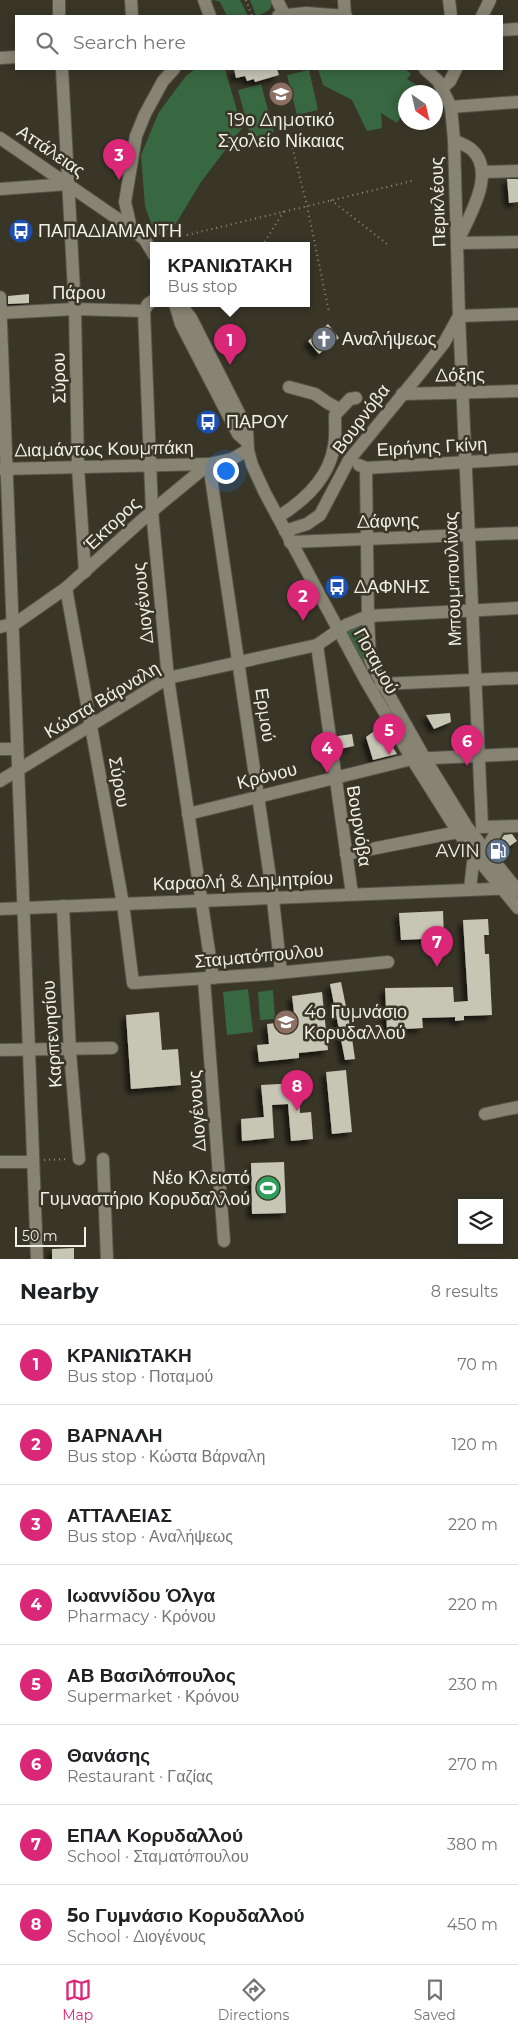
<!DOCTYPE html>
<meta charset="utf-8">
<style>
:root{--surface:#fff;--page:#f6f6f6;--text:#202124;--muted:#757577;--line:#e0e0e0;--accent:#db2777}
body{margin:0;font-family:Montserrat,sans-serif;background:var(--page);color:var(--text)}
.controls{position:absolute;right:15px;bottom:15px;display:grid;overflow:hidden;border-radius:0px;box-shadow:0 2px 12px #0003}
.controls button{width:45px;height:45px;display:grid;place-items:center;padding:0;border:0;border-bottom:1px solid var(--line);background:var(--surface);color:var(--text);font:25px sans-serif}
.compass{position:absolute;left:398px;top:85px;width:45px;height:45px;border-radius:50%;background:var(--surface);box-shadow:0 2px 12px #0003;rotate:146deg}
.scale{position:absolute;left:15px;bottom:12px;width:71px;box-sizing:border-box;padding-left:5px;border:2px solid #f1f0e7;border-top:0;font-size:14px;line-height:18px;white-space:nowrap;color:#f1f0e7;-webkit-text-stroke:4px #393628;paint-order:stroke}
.you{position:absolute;left:225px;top:470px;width:18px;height:18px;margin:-12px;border:4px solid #fff;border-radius:50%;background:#1a73e8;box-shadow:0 0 0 8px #1a73e833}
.badge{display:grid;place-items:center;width:32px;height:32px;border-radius:50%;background:var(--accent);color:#fff;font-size:16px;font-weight:700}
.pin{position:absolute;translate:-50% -41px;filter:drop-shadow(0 1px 2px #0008)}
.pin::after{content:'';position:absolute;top:26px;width:18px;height:15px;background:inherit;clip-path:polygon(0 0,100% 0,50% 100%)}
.popup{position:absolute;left:150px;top:242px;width:160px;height:65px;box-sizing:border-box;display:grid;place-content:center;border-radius:0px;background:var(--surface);filter:drop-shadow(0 1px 4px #0005);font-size:16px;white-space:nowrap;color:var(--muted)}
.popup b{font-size:19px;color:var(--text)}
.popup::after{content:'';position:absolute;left:50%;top:100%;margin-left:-10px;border:10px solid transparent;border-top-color:var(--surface)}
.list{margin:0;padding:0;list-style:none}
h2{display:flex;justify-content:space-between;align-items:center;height:65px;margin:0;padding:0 20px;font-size:21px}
h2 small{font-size:16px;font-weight:400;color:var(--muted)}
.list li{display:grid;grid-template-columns:32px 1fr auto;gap:15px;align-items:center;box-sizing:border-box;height:80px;padding:0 20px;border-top:1px solid var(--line)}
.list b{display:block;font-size:19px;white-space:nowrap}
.list p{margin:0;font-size:16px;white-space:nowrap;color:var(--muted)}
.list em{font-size:16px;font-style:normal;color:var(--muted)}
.icon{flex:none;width:28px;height:28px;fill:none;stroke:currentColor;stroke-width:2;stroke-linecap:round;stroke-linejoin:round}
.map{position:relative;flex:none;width:518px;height:1259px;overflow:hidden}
.search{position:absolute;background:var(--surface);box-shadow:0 2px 12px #0003;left:15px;right:15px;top:15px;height:55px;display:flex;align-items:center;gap:12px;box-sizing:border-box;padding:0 18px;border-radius:0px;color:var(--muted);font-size:19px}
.sheet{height:705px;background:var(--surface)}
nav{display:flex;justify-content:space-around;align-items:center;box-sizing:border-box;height:70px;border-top:1px solid var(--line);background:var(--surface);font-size:14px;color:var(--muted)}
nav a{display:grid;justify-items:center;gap:2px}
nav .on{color:var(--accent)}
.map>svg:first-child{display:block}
</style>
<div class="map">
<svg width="518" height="1259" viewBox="0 0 518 1259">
<defs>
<filter id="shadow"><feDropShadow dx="-4.5" dy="4.5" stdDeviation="2.5" flood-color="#0009"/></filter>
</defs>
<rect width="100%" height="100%" fill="#393628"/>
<g fill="#386841">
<polygon points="207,0 240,0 248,16 227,16 220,2 214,0 208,3"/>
<path d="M 250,0 L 273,0 C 272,11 265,13 256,16 Z"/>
<polygon points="195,69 225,69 242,128 201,182 175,225 156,237 145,206 141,155 159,112 186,76"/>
<polygon points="318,69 405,69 411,74 407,79 420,87 416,92 406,92 405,110 397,123 381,113 382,128 367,131 352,100 323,85"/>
<polygon points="309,70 318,110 297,115 287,75"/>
<polygon points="261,84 274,132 251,138 238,90"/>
<polygon points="358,626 363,629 365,659 363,661 361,661 346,632 347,630"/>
<polygon points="248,989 253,1032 227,1035 223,992"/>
<polygon points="273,990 275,1019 260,1020 258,992"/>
</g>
<g fill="#c7c5b4" filter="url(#shadow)">
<polygon points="234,69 277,69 279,75 255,82 254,79 247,81 245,76 236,78"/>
<polygon points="507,179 518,179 518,202 509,203"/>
<polygon points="29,294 29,303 8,304 8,296"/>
<polygon points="328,324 339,338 319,354 308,341"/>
<polygon points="450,713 451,722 434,729 426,715"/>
<polygon points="380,727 397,754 373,760 366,737"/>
<polygon points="352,734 354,746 340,749 338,736"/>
<polygon points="512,834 517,841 501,852 497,847 504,835"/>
<polygon points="443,911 444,938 401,940 399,913"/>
<polygon points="488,919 489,935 484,935 485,954 489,954 492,1015 464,1016 464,1020 455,1021 455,1017 422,1018 423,1028 387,1030 385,988 453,987 454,1002 468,1001 463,920"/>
<polygon points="341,982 351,1031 355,1059 345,1060 330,984"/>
<polygon points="322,992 328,1050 299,1053 299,1058 259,1062 257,1045 269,1044 267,1024 295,1021 292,996"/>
<polygon points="159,1012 162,1050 178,1049 181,1085 131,1089 126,1015"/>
<polygon points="346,1070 352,1132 332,1134 326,1072"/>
<polygon points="298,1083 300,1113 311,1112 313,1139 291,1141 288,1104 272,1105 274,1138 242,1141 241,1119 264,1117 261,1085"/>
<polygon points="284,1162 286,1213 252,1214 251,1163"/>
<polygon points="74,1248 74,1259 52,1259 52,1249"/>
</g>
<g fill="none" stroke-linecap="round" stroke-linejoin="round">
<defs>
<g id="minor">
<polyline points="59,0 59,16"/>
<polyline points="131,0 132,16"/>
<polyline points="204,0 210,16"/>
<polyline points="277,0 284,14"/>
<polyline points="344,0 345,16"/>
<polyline points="449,0 451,16"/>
<polyline points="278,16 306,13 346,16"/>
<polyline points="482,16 490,0"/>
<polyline points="502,30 518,29"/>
<polyline points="0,58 16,57"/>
<polyline points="62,69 75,309 78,467 85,572"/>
<polyline points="425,69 438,81 451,107 454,140 459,316 482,827"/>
<polyline points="442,88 450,81 456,69"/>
<polyline points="451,107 518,102"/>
<polyline points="0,138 131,228 145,240 154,255"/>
<path d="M 454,140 C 459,143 466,145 471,149 C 498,172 468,218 457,243 L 518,242"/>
<polyline points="483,172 518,171"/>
<polyline points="0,189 68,184"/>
<polyline points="131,228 125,202 136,136 145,114 163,81 174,69"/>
<polyline points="0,297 37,1259"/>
<polyline points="175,304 181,324 238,434 247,442"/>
<polyline points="180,304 191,318 247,429 248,450 252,465 265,493 366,681 412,759 458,832 477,858 518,908"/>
<polyline points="144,311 152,511 168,678 213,978"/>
<polyline points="144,311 148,304 154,300"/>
<polyline points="0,313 75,309 144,311"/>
<polyline points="459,316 518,314"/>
<polyline points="289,387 315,394 328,403 339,409"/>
<polyline points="402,394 518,391"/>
<polyline points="209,464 272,891 281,972"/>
<polyline points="359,465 366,468 518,459"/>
<polyline points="366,468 368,616 370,659 373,667 424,757 467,827 518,891"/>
<polyline points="0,469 209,464"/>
<path d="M 278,517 C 304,501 329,479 334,446 C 336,436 335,425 335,415 L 350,399 L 356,398"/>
<polyline points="285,531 307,524 320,515 349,460 422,371 444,343 459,316"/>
<polyline points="290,542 518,533"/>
<polyline points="66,588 123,904 133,983 267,974 388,962"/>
<polyline points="0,627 16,623 66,588 152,511 209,464 232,459 248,450"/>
<polyline points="317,645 352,894"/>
<polyline points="381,684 518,678"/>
<polyline points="0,749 17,749"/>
<polyline points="0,781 168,678 317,645 346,625 368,616 518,608"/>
<polyline points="188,814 412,759 518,754"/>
<polyline points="482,827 518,826"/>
<polyline points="485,852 499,827"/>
<polyline points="346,854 458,832"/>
<polyline points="470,889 473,863"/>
<polyline points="63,906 70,1052 79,1159"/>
<polyline points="0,909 518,888"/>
<polyline points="204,979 224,1241"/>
<polyline points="0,1050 112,1048"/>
<polyline points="485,1114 518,1107"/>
<polyline points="103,1159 107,1259"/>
<polyline points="0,1162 33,1162"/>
</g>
</defs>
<use href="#minor" stroke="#565549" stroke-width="14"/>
<g stroke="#8f8d81" stroke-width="2" stroke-dasharray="1 4" stroke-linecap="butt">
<polyline points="246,0 252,16"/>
<polyline points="290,138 307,206 329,312"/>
<polyline points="331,200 387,244"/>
<polyline points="187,235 412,181"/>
<polyline points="262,246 284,211"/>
<polyline points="44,1160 69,1159"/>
</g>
<use href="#minor" stroke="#878474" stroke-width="12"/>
</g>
<defs>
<symbol id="school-disc" viewBox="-11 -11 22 22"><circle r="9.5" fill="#8d6e63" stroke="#393628"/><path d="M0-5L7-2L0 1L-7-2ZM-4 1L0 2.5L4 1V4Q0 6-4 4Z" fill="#fff"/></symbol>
<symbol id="bus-disc" viewBox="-11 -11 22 22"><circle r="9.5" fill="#1a4fb4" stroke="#393628"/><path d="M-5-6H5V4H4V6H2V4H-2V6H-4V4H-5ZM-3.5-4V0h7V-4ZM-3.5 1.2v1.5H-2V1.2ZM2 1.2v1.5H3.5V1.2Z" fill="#fff"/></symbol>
<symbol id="church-disc" viewBox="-11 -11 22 22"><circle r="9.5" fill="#6b7280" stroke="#393628"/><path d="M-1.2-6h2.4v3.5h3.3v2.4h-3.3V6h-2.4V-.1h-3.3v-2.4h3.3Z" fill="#fff"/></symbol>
<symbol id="fuel-disc" viewBox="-11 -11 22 22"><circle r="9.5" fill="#5c6f8a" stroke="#393628"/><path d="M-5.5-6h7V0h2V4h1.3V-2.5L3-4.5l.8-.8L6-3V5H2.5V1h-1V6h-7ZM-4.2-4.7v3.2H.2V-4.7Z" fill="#fff"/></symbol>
<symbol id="stadium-disc" viewBox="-11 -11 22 22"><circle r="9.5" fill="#2e9e5b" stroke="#393628"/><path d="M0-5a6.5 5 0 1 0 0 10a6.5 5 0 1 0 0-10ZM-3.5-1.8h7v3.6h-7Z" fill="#fff"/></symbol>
</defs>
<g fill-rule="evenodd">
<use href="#school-disc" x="267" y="80" width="28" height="28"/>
<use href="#bus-disc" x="7" y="217" width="28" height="28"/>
<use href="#church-disc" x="310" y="325" width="28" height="28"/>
<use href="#bus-disc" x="194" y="408" width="28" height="28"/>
<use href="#bus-disc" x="323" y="573" width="28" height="28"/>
<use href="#fuel-disc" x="484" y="837" width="28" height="28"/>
<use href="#school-disc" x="272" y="1008" width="28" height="28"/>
<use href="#stadium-disc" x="254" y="1174" width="28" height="28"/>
</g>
<g text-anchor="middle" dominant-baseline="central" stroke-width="5" stroke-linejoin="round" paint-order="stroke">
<g font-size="18" fill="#f1f0e7" stroke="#393628" text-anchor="start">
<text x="281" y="120" text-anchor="middle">19ο Δημοτικό<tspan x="281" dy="21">Σχολείο Νίκαιας</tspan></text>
<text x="38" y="231">ΠΑΠΑΔΙΑΜΑΝΤΗ</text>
<text x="342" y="339">Αναλήψεως</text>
<text x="226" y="422">ΠΑΡΟΥ</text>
<text x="354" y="587">ΔΑΦΝΗΣ</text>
<text x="480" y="851" text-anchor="end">AVIN</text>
<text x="304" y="1012">4ο Γυμνάσιο<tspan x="304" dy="21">Κορυδαλλού</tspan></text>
<text x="250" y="1178" text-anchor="end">Νέο Κλειστό<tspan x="250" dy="21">Γυμναστήριο Κορυδαλλού</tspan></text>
</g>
<g font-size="18" fill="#f1f0e7" stroke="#393628">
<text transform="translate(51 151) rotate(34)">Αττάλειας</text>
<text transform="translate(438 202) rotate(-92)">Περικλέους</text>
<text x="79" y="293">Πάρου</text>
<text transform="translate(460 375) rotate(-1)">Δόξης</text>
<text transform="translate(59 378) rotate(-91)">Σύρου</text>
<text transform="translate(361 419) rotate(-53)">Βουρνόβα</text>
<text transform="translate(432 447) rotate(-3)">Ειρήνης Γκίνη</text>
<text transform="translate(104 449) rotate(-1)">Διαμάντως Κουμπάκη</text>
<text transform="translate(388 521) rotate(-2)">Δάφνης</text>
<text transform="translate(112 524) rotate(-43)">Έκτορος</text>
<text transform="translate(453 579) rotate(-92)">Μπουμπουλίνας</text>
<text transform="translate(143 603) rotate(-96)">Διογένους</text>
<text transform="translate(376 661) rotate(61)">Ποταμού</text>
<text transform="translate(102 700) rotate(-31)">Κώστα Βάρναλη</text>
<text transform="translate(265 715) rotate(82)">Ερμού</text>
<text transform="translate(267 776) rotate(-14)">Κρόνου</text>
<text transform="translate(119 782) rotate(80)">Σύρου</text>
<text transform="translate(359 826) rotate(81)">Βουρνόβα</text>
<text transform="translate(243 881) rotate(-2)">Καραολή &amp; Δημητρίου</text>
<text transform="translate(259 956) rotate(-5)">Σταματόπουλου</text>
<text transform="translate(52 1034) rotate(-94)">Καρπενησίου</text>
<text transform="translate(197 1111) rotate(-94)">Διογένους</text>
</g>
</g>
</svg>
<div class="controls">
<button><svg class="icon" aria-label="layers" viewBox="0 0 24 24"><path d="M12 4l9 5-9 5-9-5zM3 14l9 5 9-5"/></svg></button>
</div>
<svg class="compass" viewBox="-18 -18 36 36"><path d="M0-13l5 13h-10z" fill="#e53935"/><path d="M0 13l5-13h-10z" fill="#757577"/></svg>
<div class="scale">50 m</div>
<div class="you"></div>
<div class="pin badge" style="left:230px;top:365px">1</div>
<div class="popup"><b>ΚΡΑΝΙΩΤΑΚΗ</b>Bus stop</div>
<div class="pin badge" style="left:303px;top:621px">2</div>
<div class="pin badge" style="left:119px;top:180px">3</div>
<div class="pin badge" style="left:327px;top:773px">4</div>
<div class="pin badge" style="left:389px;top:755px">5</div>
<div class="pin badge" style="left:467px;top:766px">6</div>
<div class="pin badge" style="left:437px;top:967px">7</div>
<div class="pin badge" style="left:297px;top:1111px">8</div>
<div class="search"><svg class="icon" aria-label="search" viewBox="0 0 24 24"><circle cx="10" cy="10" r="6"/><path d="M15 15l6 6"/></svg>Search here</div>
</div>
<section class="sheet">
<h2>Nearby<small>8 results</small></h2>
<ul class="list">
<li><span class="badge">1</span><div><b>ΚΡΑΝΙΩΤΑΚΗ</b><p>Bus stop · Ποταμού</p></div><em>70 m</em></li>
<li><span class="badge">2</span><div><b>ΒΑΡΝΑΛΗ</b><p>Bus stop · Κώστα Βάρναλη</p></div><em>120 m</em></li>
<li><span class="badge">3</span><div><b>ΑΤΤΑΛΕΙΑΣ</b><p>Bus stop · Αναλήψεως</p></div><em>220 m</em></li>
<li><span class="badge">4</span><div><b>Ιωαννίδου Όλγα</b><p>Pharmacy · Κρόνου</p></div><em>220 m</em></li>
<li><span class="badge">5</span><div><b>ΑΒ Βασιλόπουλος</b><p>Supermarket · Κρόνου</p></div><em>230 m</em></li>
<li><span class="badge">6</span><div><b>Θανάσης</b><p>Restaurant · Γαζίας</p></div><em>270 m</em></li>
<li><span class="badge">7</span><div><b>ΕΠΑΛ Κορυδαλλού</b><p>School · Σταματόπουλου</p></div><em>380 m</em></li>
<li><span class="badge">8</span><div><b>5ο Γυμνάσιο Κορυδαλλού</b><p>School · Διογένους</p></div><em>450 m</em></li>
</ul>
</section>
<nav>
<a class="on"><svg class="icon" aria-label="map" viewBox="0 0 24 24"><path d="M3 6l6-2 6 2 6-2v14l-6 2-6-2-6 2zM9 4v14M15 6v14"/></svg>Map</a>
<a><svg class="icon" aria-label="directions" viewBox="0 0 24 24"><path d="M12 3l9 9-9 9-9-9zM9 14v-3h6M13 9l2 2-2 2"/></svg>Directions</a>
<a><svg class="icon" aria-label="saved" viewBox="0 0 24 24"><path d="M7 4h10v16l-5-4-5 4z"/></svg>Saved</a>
</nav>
